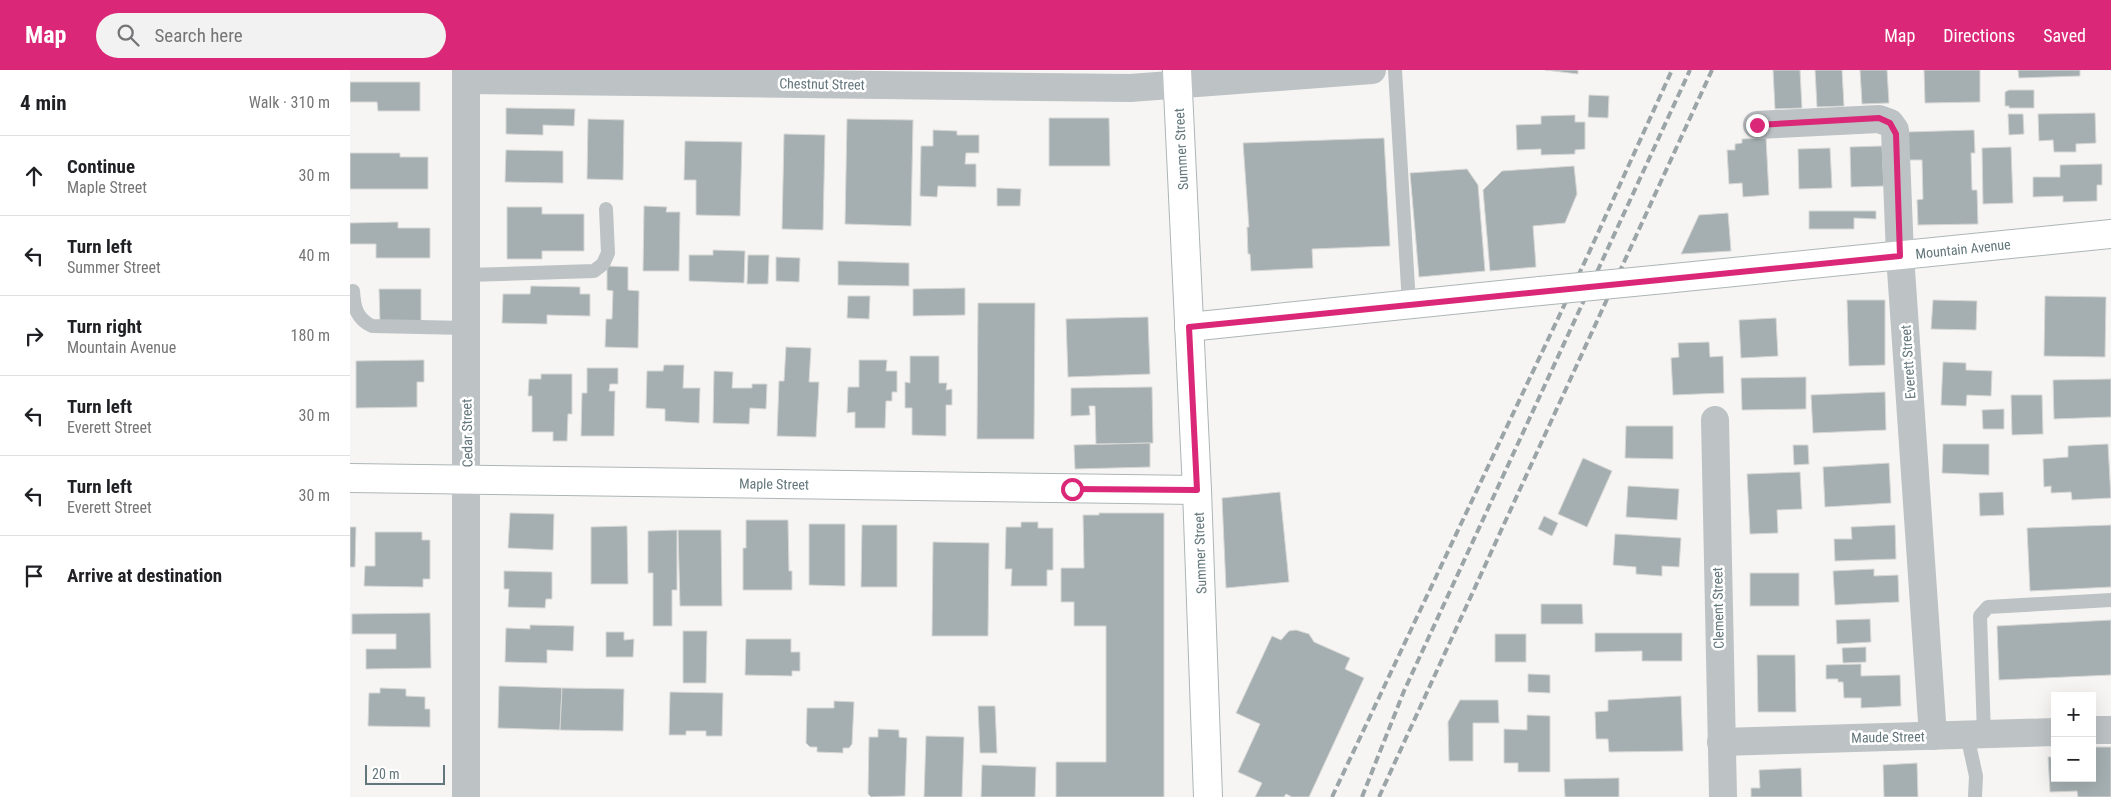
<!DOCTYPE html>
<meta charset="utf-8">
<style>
:root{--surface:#fff;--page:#f2f2f2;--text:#202124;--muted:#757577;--line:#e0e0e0;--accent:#db2777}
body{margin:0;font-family:"Roboto Condensed",sans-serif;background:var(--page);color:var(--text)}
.controls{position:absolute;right:15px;bottom:15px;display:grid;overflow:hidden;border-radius:0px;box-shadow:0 5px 20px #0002}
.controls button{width:45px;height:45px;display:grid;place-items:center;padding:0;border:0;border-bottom:1px solid var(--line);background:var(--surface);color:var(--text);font:25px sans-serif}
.scale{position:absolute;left:15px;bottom:12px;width:80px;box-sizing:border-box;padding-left:5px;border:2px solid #63767b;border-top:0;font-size:14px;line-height:18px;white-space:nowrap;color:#63767b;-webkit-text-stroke:4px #fff;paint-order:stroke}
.stop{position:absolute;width:15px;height:15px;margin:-11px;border:4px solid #db2777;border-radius:50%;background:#fff}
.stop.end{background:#db2777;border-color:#fff;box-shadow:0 1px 5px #0008}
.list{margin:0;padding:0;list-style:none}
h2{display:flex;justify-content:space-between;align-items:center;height:65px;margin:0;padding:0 20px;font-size:21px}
h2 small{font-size:16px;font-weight:400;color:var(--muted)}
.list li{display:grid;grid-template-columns:32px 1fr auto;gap:15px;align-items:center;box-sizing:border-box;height:80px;padding:0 20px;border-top:1px solid var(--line)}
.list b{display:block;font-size:19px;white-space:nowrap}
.list p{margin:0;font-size:16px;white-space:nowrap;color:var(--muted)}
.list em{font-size:16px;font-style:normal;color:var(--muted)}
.icon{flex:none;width:28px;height:28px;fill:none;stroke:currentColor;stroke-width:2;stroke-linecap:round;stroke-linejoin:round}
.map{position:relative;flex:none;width:1761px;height:727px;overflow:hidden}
header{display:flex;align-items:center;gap:30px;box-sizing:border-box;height:70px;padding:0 25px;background:var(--accent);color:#fff}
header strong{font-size:24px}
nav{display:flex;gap:28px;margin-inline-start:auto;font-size:18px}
.search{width:350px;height:45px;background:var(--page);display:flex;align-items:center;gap:12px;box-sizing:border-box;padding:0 18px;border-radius:28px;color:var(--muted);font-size:19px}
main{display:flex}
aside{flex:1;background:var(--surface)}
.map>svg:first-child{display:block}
</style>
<header>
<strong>Map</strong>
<div class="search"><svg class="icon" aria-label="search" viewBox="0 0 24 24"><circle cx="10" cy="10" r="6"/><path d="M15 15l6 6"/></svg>Search here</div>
<nav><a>Map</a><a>Directions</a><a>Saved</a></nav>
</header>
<main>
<aside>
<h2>4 min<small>Walk · 310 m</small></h2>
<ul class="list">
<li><svg class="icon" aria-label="ahead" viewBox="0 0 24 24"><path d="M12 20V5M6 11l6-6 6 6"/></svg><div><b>Continue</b><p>Maple Street</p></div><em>30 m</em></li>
<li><svg class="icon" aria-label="left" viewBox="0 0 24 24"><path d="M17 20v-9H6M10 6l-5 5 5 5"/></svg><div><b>Turn left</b><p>Summer Street</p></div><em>40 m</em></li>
<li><svg class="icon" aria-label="right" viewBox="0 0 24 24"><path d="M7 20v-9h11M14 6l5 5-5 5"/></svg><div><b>Turn right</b><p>Mountain Avenue</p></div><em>180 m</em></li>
<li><svg class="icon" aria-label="left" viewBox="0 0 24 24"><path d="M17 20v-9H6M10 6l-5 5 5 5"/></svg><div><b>Turn left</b><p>Everett Street</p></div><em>30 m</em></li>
<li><svg class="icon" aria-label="left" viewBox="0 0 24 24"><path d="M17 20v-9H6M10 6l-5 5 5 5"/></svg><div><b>Turn left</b><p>Everett Street</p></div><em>30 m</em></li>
<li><svg class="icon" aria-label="arrive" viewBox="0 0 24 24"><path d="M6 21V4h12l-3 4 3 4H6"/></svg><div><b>Arrive at destination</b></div></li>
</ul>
</aside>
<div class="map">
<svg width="1761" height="727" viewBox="0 0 1761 727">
<rect width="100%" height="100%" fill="#f6f5f3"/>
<g fill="#a5afb1" stroke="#d7d7d5">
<polygon points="1195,0 1228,0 1228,4"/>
<polygon points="1423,0 1450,0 1452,38 1425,39"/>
<polygon points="1465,0 1492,0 1494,36 1467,37"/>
<polygon points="1510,0 1537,0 1539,33 1512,34"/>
<polygon points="1574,0 1630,0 1630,32 1575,33"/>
<polygon points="1668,0 1730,0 1730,6 1669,8"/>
<polygon points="0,12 70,12 70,41 28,41 27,32 0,32"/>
<polygon points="1659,20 1684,20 1684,38 1659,38 1659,36 1655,36 1655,22"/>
<polygon points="1239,25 1259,26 1258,48 1238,47"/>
<polygon points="156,38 225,39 224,56 193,55 193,65 156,64"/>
<polygon points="1745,43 1746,73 1726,74 1726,82 1704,82 1703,70 1689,71 1688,44"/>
<polygon points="1658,44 1673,44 1674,64 1659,65"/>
<polygon points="1225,45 1225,52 1235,52 1235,79 1225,80 1225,84 1191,85 1191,79 1167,80 1166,55 1191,54 1191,46"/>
<polygon points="699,48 759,48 760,96 699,96"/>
<polygon points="238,49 274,50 273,110 237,109"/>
<polygon points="497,49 563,50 561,156 495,154"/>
<polygon points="583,60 607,61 607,65 629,65 629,83 616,83 615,94 626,94 626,117 588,116 587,127 570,126 571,76 583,76"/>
<polygon points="1624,60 1625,83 1621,83 1622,120 1627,120 1628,154 1568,155 1567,130 1573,129 1572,90 1557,90 1556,62"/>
<polygon points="434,64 475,65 473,160 432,159"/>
<polygon points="1034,68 1040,176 962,179 963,198 901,201 900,184 898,184 897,157 899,157 893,73"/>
<polygon points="1416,68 1419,125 1393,127 1392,113 1379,114 1377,80 1385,80 1385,74 1392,73 1392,69"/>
<polygon points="335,71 392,72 390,146 346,145 346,110 334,110"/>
<polygon points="1532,76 1534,116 1501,117 1500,77"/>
<polygon points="1661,77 1663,133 1633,134 1632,78"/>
<polygon points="1480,78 1482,118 1449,119 1448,79"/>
<polygon points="156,80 213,81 213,113 155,112"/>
<polygon points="0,83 50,83 50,87 78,87 78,119 0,119"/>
<polygon points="1752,94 1752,115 1747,115 1747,131 1713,132 1713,126 1683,127 1683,107 1710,107 1710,95"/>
<polygon points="1224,96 1227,124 1215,153 1183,156 1186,197 1140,201 1133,120 1152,101"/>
<polygon points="1117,99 1128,115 1135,201 1069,207 1060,103"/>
<polygon points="647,118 671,119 670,136 647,136"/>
<polygon points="294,136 317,137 316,142 330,142 329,201 293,201"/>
<polygon points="157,137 192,137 192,144 234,144 234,181 192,181 192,189 157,189"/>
<polygon points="1459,141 1526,141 1526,149 1504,148 1504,159 1459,159"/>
<polygon points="1378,143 1381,181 1331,184 1349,145"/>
<polygon points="48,152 48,158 80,158 80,188 26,188 26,174 0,174 0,153"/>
<polygon points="363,180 395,181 394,213 339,211 339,185 363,185"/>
<polygon points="398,185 419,185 418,214 397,214"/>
<polygon points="426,187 450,188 449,212 426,211"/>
<polygon points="488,191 559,193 559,216 488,215"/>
<polygon points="257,196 278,197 278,220 289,221 288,278 255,277 256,249 262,249 263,221 257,220"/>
<polygon points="181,216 230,217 230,224 240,224 240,246 197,245 197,254 152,253 153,224 180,224"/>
<polygon points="615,218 615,245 563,246 563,219"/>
<polygon points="29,219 71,219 71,251 30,252"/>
<polygon points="498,226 520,226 519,249 497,248"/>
<polygon points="1695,226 1756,227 1755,287 1694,286"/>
<polygon points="1497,230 1535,230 1535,295 1499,296"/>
<polygon points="1583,230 1627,231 1626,260 1581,259"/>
<polygon points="628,233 685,233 684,369 627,369"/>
<polygon points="798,247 800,304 718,307 716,249"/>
<polygon points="1426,248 1428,286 1391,288 1389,250"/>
<polygon points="1359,272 1360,287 1373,286 1374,323 1323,325 1321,288 1329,287 1328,273"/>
<polygon points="436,277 461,278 459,312 469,312 466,367 427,366 429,311 434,311"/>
<polygon points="560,286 589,286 589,313 597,313 596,320 602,319 602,335 596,335 596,366 562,365 562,338 555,338 555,312 560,313"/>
<polygon points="74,290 74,312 67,312 67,337 6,338 6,291"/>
<polygon points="509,290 537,290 536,301 547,301 547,322 542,322 542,331 536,331 535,358 505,358 505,342 497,343 498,317 509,317"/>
<polygon points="1593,292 1616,293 1616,300 1642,301 1641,326 1617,325 1616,336 1591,335"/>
<polygon points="314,295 334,295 333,318 350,318 349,353 315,351 315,339 296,338 297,301 313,301"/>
<polygon points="237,298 268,298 268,314 260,314 259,321 265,321 264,366 231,366 232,323 237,323"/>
<polygon points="364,301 383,302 382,318 402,318 402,314 417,314 416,339 400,338 399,354 363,353"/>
<polygon points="191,304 222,304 222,344 218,344 217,371 203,371 203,362 182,362 182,326 178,326 179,309 191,309"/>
<polygon points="1456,307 1456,339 1392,340 1391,308"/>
<polygon points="1761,309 1761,347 1704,349 1703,310"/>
<polygon points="802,317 803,373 746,374 745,336 739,336 740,345 721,346 721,318"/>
<polygon points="1535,322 1536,360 1463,363 1461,325"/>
<polygon points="1661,325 1692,325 1693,364 1662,365"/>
<polygon points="1654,339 1654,359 1633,359 1632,340"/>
<polygon points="1276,356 1323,356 1323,389 1275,388"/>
<polygon points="800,373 800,397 725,399 724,375"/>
<polygon points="1593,374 1639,374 1639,405 1592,403"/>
<polygon points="1758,374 1761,428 1722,430 1721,422 1701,423 1701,416 1694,417 1693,389 1718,387 1718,376"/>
<polygon points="1443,375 1458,375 1459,394 1444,395"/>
<polygon points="1233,388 1262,401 1237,457 1208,444"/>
<polygon points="1539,393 1541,433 1475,437 1473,397"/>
<polygon points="1450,402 1452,439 1427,440 1428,463 1400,464 1397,404"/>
<polygon points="1278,416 1329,419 1327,450 1276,447"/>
<polygon points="930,422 939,512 876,518 872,428"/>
<polygon points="1653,422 1654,445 1630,446 1629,423"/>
<polygon points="160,443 204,444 203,480 158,478"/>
<polygon points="749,443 814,443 814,727 706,727 706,692 756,692 756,556 724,556 724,532 711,532 711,498 734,498 733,445 749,445"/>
<polygon points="1194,446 1208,453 1202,466 1188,459"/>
<polygon points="396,450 438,450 439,501 442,501 442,520 393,520 393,478 396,478"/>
<polygon points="671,452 688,452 688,458 703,458 703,500 697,500 697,516 661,516 662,499 655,499 656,457 671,457"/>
<polygon points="459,454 495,454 495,516 459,515"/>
<polygon points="512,455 547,455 547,517 511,517"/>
<polygon points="1545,455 1546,489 1485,491 1484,469 1502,469 1501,457"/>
<polygon points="1761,455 1761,517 1680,521 1677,458"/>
<polygon points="277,456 278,514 241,514 241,457"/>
<polygon points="0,457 6,457 5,497 0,497"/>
<polygon points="327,460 327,520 322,520 322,556 303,556 303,503 298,503 298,461"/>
<polygon points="328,460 371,460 372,536 330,536"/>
<polygon points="25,462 72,462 72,470 80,470 80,509 73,509 73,517 14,516 15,496 25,496"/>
<polygon points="1265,464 1331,468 1329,497 1312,496 1312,506 1286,504 1286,497 1263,495"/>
<polygon points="583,472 639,473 638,566 582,566"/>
<polygon points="1524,499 1524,506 1548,505 1549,532 1485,535 1483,501"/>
<polygon points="154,501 202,502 202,529 196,529 195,538 158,537 159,519 154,519"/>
<rect x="1400" y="503" width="49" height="33"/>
<polygon points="1191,534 1232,534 1233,554 1191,554"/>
<polygon points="80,543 81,598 16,599 16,579 46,579 46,564 2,564 2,544"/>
<polygon points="1520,549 1521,572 1487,574 1486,550"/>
<polygon points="1761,550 1761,605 1649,610 1647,556"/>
<polygon points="180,555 224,556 223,581 197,580 197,593 155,592 156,558 180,559"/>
<polygon points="946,560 959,564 964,572 1000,588 995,599 1014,608 959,727 942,727 936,724 934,727 905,727 912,713 888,702 910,654 886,643 922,566 931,570 939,561"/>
<polygon points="333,561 357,561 356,613 333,613"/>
<polygon points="256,562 274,562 274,570 284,569 283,587 256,587"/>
<polygon points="1245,563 1332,563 1332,591 1292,591 1292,581 1245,582"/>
<rect x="1145" y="564" width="31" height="28"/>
<polygon points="396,569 441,569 441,582 450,582 450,601 442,601 442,606 395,605"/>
<polygon points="1516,577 1516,592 1493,593 1492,578"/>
<polygon points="1407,585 1445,585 1446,642 1408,642"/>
<polygon points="1511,594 1511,606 1550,605 1551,636 1511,638 1511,628 1494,628 1493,612 1488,612 1488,609 1476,609 1476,595"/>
<polygon points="1178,604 1200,605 1200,623 1178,622"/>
<polygon points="149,616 212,618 210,660 148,658"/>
<polygon points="30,618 56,619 56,626 75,627 75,639 80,639 80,657 18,656 19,623 30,623"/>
<polygon points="212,618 274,619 273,661 210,660"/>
<polygon points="320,622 373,623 372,666 356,666 356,661 336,661 336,665 319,665"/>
<polygon points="1331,626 1333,681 1259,682 1258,669 1246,669 1245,642 1258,641 1258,630"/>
<polygon points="1110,630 1148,630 1149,653 1123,653 1123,691 1099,691 1098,652"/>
<polygon points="484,631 504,632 502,674 499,678 493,678 493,683 467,682 467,677 460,677 456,673 457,638 484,638"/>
<polygon points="628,636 645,636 647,683 630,683"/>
<polygon points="1177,645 1200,646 1200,702 1168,702 1168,693 1154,693 1154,659 1177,660"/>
<polygon points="528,659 549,660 549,667 557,668 555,726 521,727 518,724 519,667 528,667"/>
<polygon points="576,666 614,667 612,727 574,727"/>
<polygon points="1742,677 1761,677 1761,727 1728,727 1727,721 1700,722 1698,687 1705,687 1705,708 1742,708"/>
<polygon points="1567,693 1568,727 1534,727 1533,695"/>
<polygon points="632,695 686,697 685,727 631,727"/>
<polygon points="1451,698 1452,727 1401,727 1401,718 1410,718 1409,700"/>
<polygon points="1269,708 1269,727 1215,727 1214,709"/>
</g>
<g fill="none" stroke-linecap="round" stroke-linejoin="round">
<defs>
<g id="secondary">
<polyline points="827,0 847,420 858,727"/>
<polyline points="1314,209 1761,164"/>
<polyline points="839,257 1190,221"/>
<polyline points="0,408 847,420"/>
</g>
</defs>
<use href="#secondary" stroke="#adb5b7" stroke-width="30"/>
<g stroke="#bdc2c4" stroke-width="14">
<polyline points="1045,0 1059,234"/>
<polyline points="117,205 244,201 253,194 258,183 256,139"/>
<path d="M 3,221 C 4,238 7,249 22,256 L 116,258"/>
<polyline points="1634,664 1630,546 1638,537 1761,530"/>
<polyline points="1617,665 1626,706 1625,727"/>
</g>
<g stroke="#bdc2c4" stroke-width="28">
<polyline points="116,0 116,727"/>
<polyline points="116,10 780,18 1022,0"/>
<polyline points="1407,55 1529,49 1540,53 1545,60 1550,185 1583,666"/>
<polyline points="1365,350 1373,727"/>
<polyline points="1742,660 1761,660"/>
<polyline points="1371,672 1705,662"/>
</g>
<use href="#secondary" stroke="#fff" stroke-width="28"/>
<g stroke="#9ba4a7" stroke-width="4" stroke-dasharray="8 4" stroke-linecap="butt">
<polyline points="982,727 1237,187 1322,0"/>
<polyline points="1012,727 1054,621 1340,0"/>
<polyline points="1029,727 1362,0"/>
</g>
<defs>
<polyline id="secondary-bridge" points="1190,221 1314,209"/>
</defs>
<use href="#secondary-bridge" stroke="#adb5b7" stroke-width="30" stroke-linecap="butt"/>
<use href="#secondary-bridge" stroke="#fff" stroke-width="28"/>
</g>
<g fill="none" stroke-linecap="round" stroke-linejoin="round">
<polyline stroke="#db2777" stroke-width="6" points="722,419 847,420 839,257 1550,186 1546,64 1540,53 1529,48 1407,55"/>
</g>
<g text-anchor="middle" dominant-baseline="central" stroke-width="5" stroke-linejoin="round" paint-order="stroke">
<g font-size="14" fill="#63767b" stroke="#fff">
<text transform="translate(472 14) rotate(1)">Chestnut Street</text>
<text transform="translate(831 79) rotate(-93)">Summer Street</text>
<text transform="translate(1613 179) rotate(-6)">Mountain Avenue</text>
<text transform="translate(1558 292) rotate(-94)">Everett Street</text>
<text transform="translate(117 363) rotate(-91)">Cedar Street</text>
<text transform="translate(424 414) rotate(1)">Maple Street</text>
<text transform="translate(850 483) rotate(-92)">Summer Street</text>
<text transform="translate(1368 538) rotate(-91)">Clement Street</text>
<text transform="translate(1538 667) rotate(-1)">Maude Street</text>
</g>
</g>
</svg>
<div class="controls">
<button>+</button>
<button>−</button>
</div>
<div class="scale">20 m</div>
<div class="stop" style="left:722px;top:419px"></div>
<div class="stop end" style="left:1407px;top:55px"></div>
</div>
</main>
